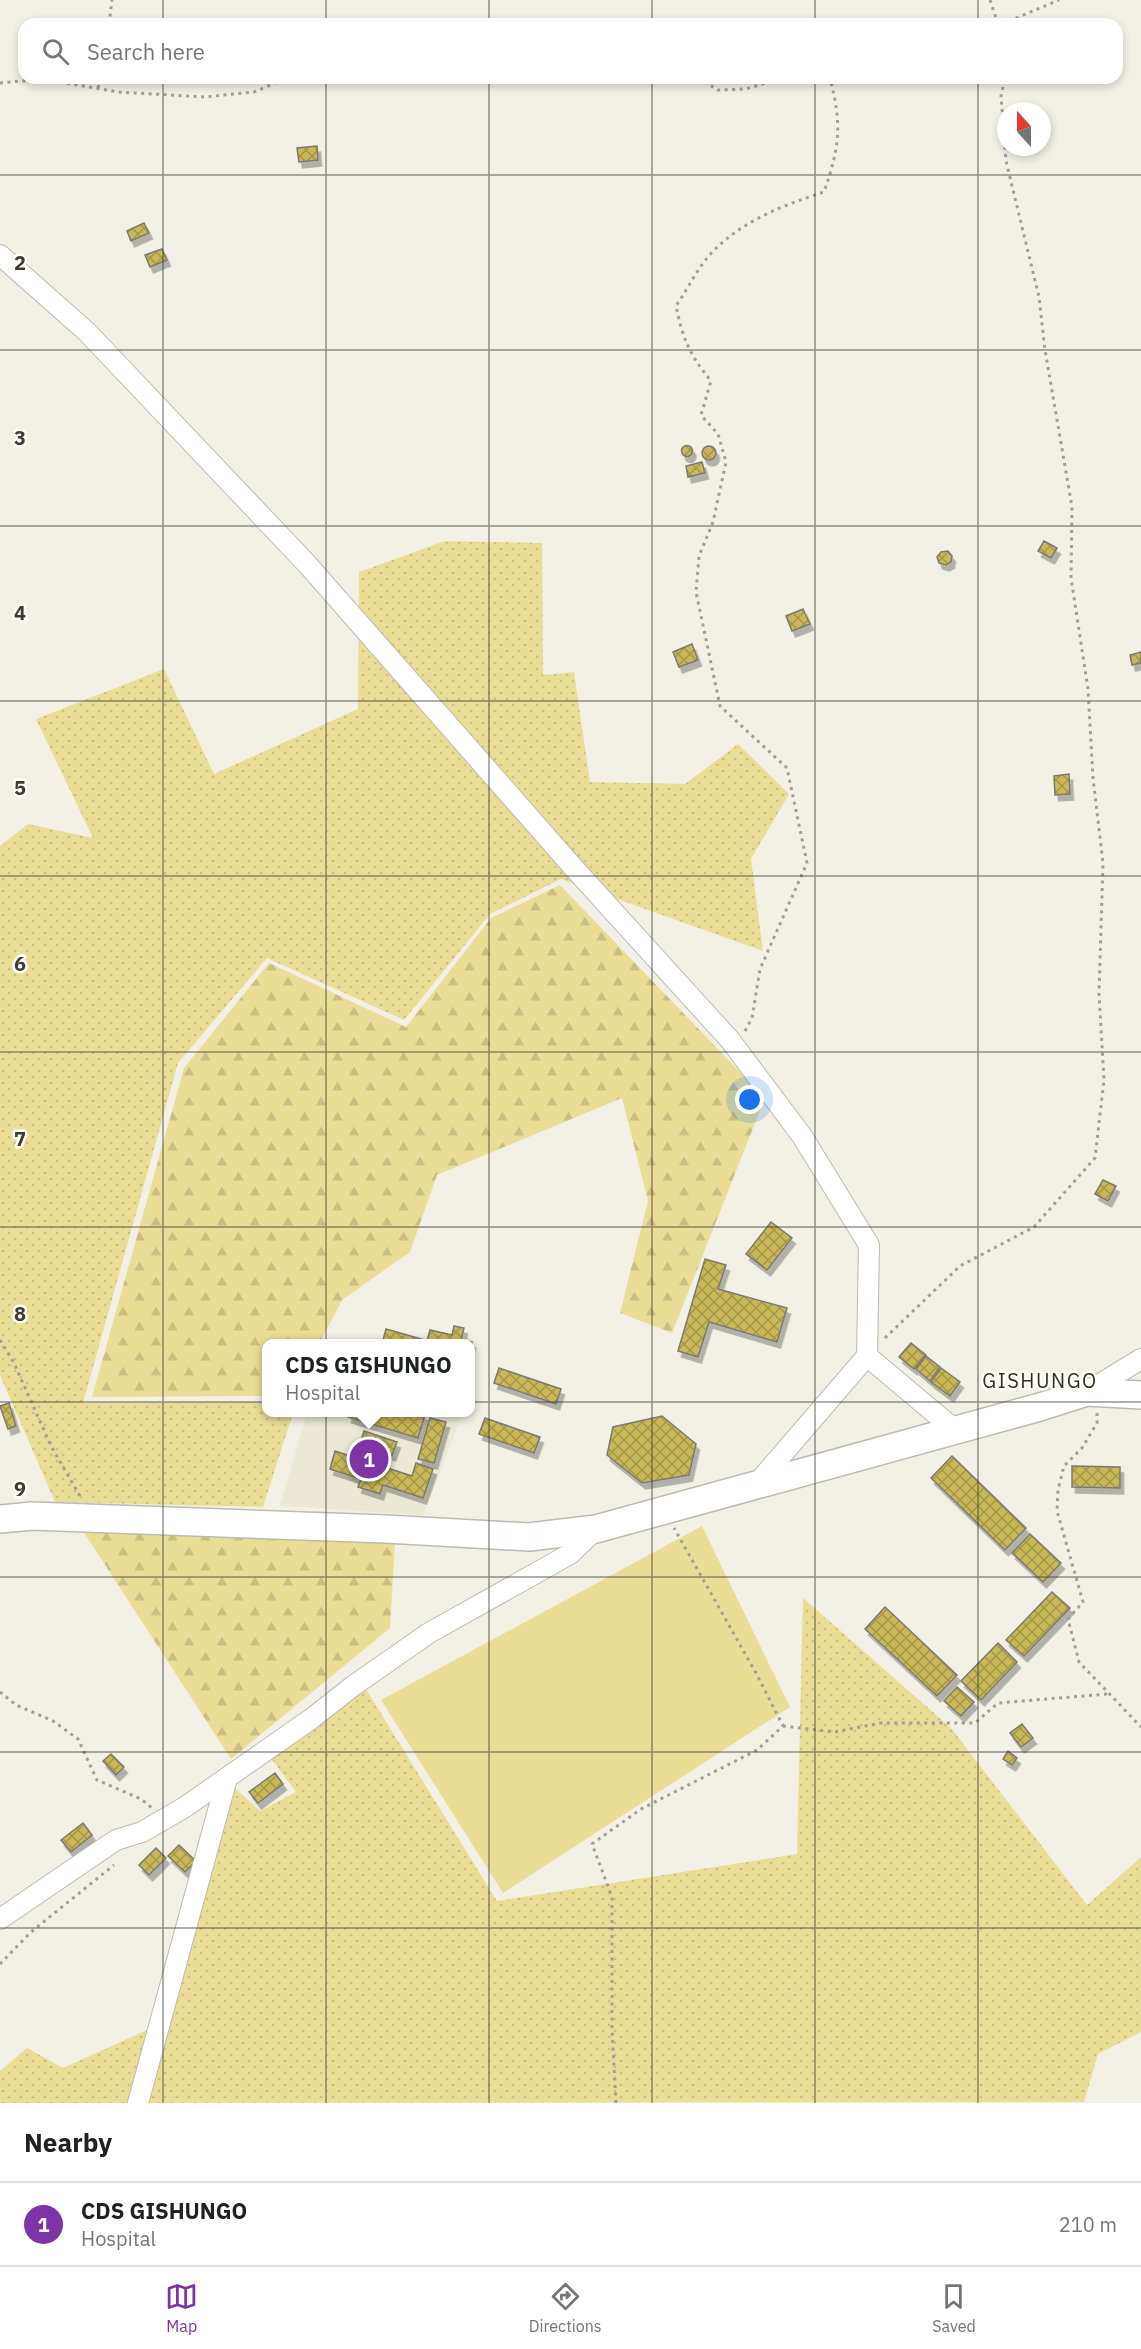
<!DOCTYPE html>
<style>
:root{--surface:#fff;--page:#f2f2f2;--text:#202124;--muted:#757577;--line:#e0e0e0;--accent:#7c34a7}
body{margin:0;font-family:"IBM Plex Sans",sans-serif;background:var(--page);color:var(--text)}
.compass{position:absolute;left:997px;top:102px;width:54px;height:54px;border-radius:50%;background:var(--surface);box-shadow:0 3px 9px #0003;rotate:339deg}
.you{position:absolute;left:750px;top:1100px;width:21px;height:21px;margin:-15px;border:4px solid #fff;border-radius:50%;background:#1a73e8;box-shadow:0 0 0 9px #1a73e833}
.badge{display:grid;place-items:center;width:39px;height:39px;border-radius:50%;background:var(--accent);color:#fff;font-size:20px;font-weight:700}
.pin{position:absolute;translate:-50% -50%;border:3px solid #fff;box-shadow:0 2px 6px #0006}
.popup{position:absolute;left:262px;top:1339px;width:213px;height:78px;box-sizing:border-box;display:grid;place-content:center;border-radius:12px;background:var(--surface);filter:drop-shadow(0 2px 4px #0005);font-size:20px;white-space:nowrap;color:var(--muted)}
.popup b{font-size:22px;color:var(--text)}
.popup::after{content:'';position:absolute;left:50%;top:100%;margin-left:-12px;border:12px solid transparent;border-top-color:var(--surface)}
.list{margin:0;padding:0;list-style:none}
h2{display:flex;justify-content:space-between;align-items:center;height:78px;margin:0;padding:0 24px;font-size:26px}
h2 small{font-size:20px;font-weight:400;color:var(--muted)}
.list li{display:grid;grid-template-columns:39px 1fr auto;gap:18px;align-items:center;box-sizing:border-box;height:84px;padding:0 24px;border-top:2px solid var(--line)}
.list b{display:block;font-size:22px;white-space:nowrap}
.list p{margin:0;font-size:20px;white-space:nowrap;color:var(--muted)}
.list em{font-size:20px;font-style:normal;color:var(--muted)}
.icon{flex:none;width:33px;height:33px;fill:none;stroke:currentColor;stroke-width:2;stroke-linecap:round;stroke-linejoin:round}
.map{position:relative;flex:none;width:1141px;height:2103px;overflow:hidden}
.search{position:absolute;background:var(--surface);box-shadow:0 3px 9px #0003;left:18px;right:18px;top:18px;height:66px;display:flex;align-items:center;gap:15px;box-sizing:border-box;padding:0 21px;border-radius:18px;color:var(--muted);font-size:22px}
.sheet{height:162px;background:var(--surface)}
nav{display:flex;justify-content:space-around;align-items:center;box-sizing:border-box;height:84px;border-top:2px solid var(--line);background:var(--surface);font-size:16px;color:var(--muted)}
nav a{display:grid;justify-items:center;gap:3px}
nav .on{color:var(--accent)}
.map>svg:first-child{display:block}
</style>
<div class="map">
<svg width="1141" height="2103" viewBox="0 0 1141 2103">
<defs>
<pattern id="grass-dots" width="8" height="8" patternUnits="userSpaceOnUse" patternTransform="scale(1.5)"><rect width="8" height="8" fill="#eade96"/><path d="M2 2h.1M6 6h.1" fill="none" stroke="#cabf82" stroke-width="1.8" stroke-linecap="round"/></pattern>
<pattern id="forest-firs" width="22" height="20" patternUnits="userSpaceOnUse" patternTransform="scale(1.5)"><rect width="22" height="20" fill="#eade96"/><path d="M5 1l3.5 6h-7zM16 11l3.5 6h-7z" fill="#cabf82"/></pattern>
<pattern id="building-cross-hatch" width="8" height="8" patternUnits="userSpaceOnUse" patternTransform="scale(1.5)"><rect width="8" height="8" fill="#c8b857"/><path d="M0 0l8 8M0 8l8-8" fill="none" stroke="#a49749"/></pattern>
<filter id="shadow"><feDropShadow dx="3.5" dy="6" stdDeviation="0" flood-color="#0004"/></filter>
</defs>
<rect width="100%" height="100%" fill="#f3f1e6"/>
<polygon fill="#ebe9d6" points="307,1413 463,1413 423,1515 280,1506"/>
<g fill="url(#grass-dots)">
<polygon points="445,541 542,543 543,675 574,672 590,782 685,784 738,744 789,794 751,859 763,951 561,879 490,914 404,1020 267,958 178,1063 83,1403 267,1402 267,1412 293,1413 263,1507 55,1502 0,1375 0,846 28,824 93,838 36,719 164,669 214,774 358,709 359,572"/>
<polygon points="803,1598 951,1728 1087,1905 1141,1857 1141,2032 1098,2054 1084,2102 0,2103 0,2071 27,2048 63,2068 156,2026 205,1850 235,1788 260,1811 296,1792 270,1757 364,1686 497,1901 797,1854"/>
</g>
<g fill="url(#forest-firs)">
<polygon points="560,885 765,1098 672,1333 620,1313 648,1201 622,1098 437,1175 410,1252 342,1300 320,1343 267,1344 267,1396 92,1397 184,1068 269,963 406,1027 491,918"/>
<polygon points="83,1531 395,1541 390,1628 231,1759"/>
</g>
<polygon fill="#eade96" points="702,1526 790,1707 503,1893 381,1700"/>
<g fill="url(#building-cross-hatch)" stroke="#7b7a70" stroke-width="1.5" filter="url(#shadow)">
<polygon points="317,146 318,160 299,162 297,148"/>
<polygon points="144,223 149,233 131,241 127,231"/>
<polygon points="162,249 167,260 150,267 145,255"/>
<circle cx="687" cy="451" r="5.5"/>
<circle cx="709" cy="453" r="7"/>
<polygon points="702,462 705,473 688,477 686,466"/>
<polygon points="1044,541 1057,548 1051,558 1038,551"/>
<polygon points="948,551 952,556 951,562 946,565 939,563 937,557 941,552"/>
<polygon points="803,609 810,624 792,631 786,616"/>
<polygon points="692,644 698,660 679,667 673,652"/>
<polygon points="1141,652 1141,663 1132,665 1130,655"/>
<polygon points="1069,774 1070,794 1055,795 1054,776"/>
<polygon points="1103,1180 1116,1186 1108,1201 1095,1194"/>
<polygon points="771,1222 792,1238 767,1270 746,1254"/>
<polygon points="705,1259 726,1265 718,1289 787,1308 777,1342 709,1322 698,1357 678,1351"/>
<polygon points="454,1326 464,1328 461,1340 472,1342 471,1347 471,1344 426,1344 430,1330 452,1335"/>
<polygon points="386,1329 425,1340 424,1344 382,1344"/>
<polygon points="911,1343 926,1355 914,1369 899,1357"/>
<polygon points="926,1356 940,1367 930,1381 916,1369"/>
<polygon points="499,1368 561,1389 556,1404 494,1383"/>
<polygon points="941,1368 960,1382 950,1396 931,1382"/>
<polygon points="9,1403 16,1426 8,1429 0,1406"/>
<polygon points="349,1412 416,1412 425,1415 418,1438 348,1417"/>
<polygon points="662,1416 696,1444 689,1475 642,1483 607,1455 613,1427"/>
<polygon points="430,1418 446,1422 434,1463 418,1459"/>
<polygon points="485,1418 540,1437 534,1453 479,1434"/>
<polygon points="364,1431 397,1442 392,1455 360,1444"/>
<polygon points="335,1451 412,1476 416,1463 433,1469 423,1498 383,1485 380,1494 358,1487 361,1479 330,1469"/>
<polygon points="952,1456 1026,1528 1005,1550 931,1478"/>
<polygon points="1072,1466 1120,1467 1120,1488 1072,1487"/>
<polygon points="1030,1534 1061,1563 1043,1582 1012,1553"/>
<polygon points="1052,1592 1070,1608 1024,1656 1006,1640"/>
<polygon points="885,1607 957,1675 937,1696 865,1629"/>
<polygon points="998,1643 1017,1662 981,1700 961,1681"/>
<polygon points="957,1687 974,1702 961,1716 944,1701"/>
<polygon points="1022,1724 1033,1738 1021,1747 1010,1733"/>
<polygon points="1008,1751 1017,1758 1012,1765 1003,1759"/>
<polygon points="111,1754 124,1767 116,1775 103,1761"/>
<polygon points="275,1773 283,1784 258,1803 249,1792"/>
<polygon points="83,1823 92,1835 71,1852 61,1840"/>
<polygon points="179,1845 196,1861 185,1872 168,1856"/>
<polygon points="156,1848 166,1858 149,1875 139,1865"/>
</g>
<g fill="none" stroke-linecap="round" stroke-linejoin="round">
<defs>
<g id="street">
<polyline points="0,255 87,332 307,564 573,867 730,1040 802,1136 869,1245 867,1356 955,1430"/>
<polyline points="1087,1392 1141,1359"/>
<polyline points="755,1486 867,1356"/>
<polyline points="0,1919 116,1840 142,1832 185,1807 311,1719 353,1686 429,1633 570,1554 596,1529"/>
<polyline points="138,2103 227,1778"/>
</g>
<polyline id="secondary" points="0,1519 32,1516 386,1529 529,1537 596,1529 1040,1407 1087,1392 1141,1395"/>
</defs>
<use href="#street" stroke="#bcbbb0" stroke-width="22"/>
<use href="#secondary" stroke="#bcbbb0" stroke-width="30"/>
<g stroke="#9f9e96" stroke-width="3" stroke-dasharray="3 4.5" stroke-linecap="butt">
<polyline points="990,0 998,24"/>
<polyline points="109,24 112,0"/>
<polyline points="1002,24 1059,0"/>
<polyline points="698,78 718,90 746,89 782,78"/>
<polyline points="0,83 43,79 118,92 205,97 254,92 287,78"/>
<polyline points="98,88 100,78"/>
<path d="M 745,1031 L 752,1018 L 760,969 L 807,863 L 787,768 L 720,706 L 696,592 L 699,556 L 713,522 L 726,462 L 718,434 L 701,415 L 711,381 C 689,354 683,339 676,306 C 685,293 692,279 701,266 C 729,226 780,206 824,192 C 840,146 842,125 830,78"/>
<polyline points="885,1338 960,1266 1034,1227 1095,1158 1104,1080 1099,994 1103,863 1093,778 1088,689 1071,578 1072,507 1045,350 1039,297 1006,161 1001,96 1005,78"/>
<polyline points="0,1340 14,1363 51,1446 80,1496"/>
<polyline points="1097,1413 1097,1423 1082,1448 1064,1466 1058,1490 1057,1511 1083,1602 1068,1619 1079,1662 1141,1727"/>
<polyline points="0,1692 16,1705 53,1721 78,1739 97,1780 141,1799 152,1808"/>
<polyline points="783,1726 834,1732 881,1723 975,1723 998,1703 1108,1694"/>
<polyline points="0,1964 31,1932 114,1865"/>
<polyline points="616,2103 612,2029 612,1897 592,1844 641,1809 757,1750 783,1726 756,1673 674,1528"/>
</g>
<use href="#street" stroke="#fff" stroke-width="20"/>
<use href="#secondary" stroke="#fff" stroke-width="27"/>
</g>
<path fill="none" stroke="#3c3b37" stroke-width="1.5" stroke-opacity="0.55" d="M 163,0 L 163,24M 326,0 L 326,24M 489,0 L 489,24M 652,0 L 652,24M 815,0 L 815,24M 978,0 L 978,24M 163,78 L 163,2103M 326,78 L 326,2103M 489,78 L 489,2103M 652,78 L 652,2103M 815,78 L 815,2103M 978,78 L 978,2103M 0,175 L 1141,175M 0,350 L 1141,350M 0,526 L 1141,526M 0,701 L 1141,701M 0,876 L 1141,876M 0,1052 L 1141,1052M 0,1227 L 1141,1227M 0,1402 L 1141,1402M 0,1577 L 1141,1577M 0,1752 L 1141,1752M 0,1928 L 1141,1928"/>
<g text-anchor="middle" dominant-baseline="central" stroke-width="5" stroke-linejoin="round" paint-order="stroke">
<g font-size="20" letter-spacing="1.5" fill="#302f26" stroke="#fffef7">
<text x="1040" y="1380">GISHUNGO</text>
</g>
</g>
<g font-size="20" text-anchor="middle" font-weight="bold" fill="#3c3b37" stroke="#fffef7" stroke-width="5" stroke-linejoin="round" paint-order="stroke">
<text x="20" y="270">2</text>
<text x="20" y="445">3</text>
<text x="20" y="620">4</text>
<text x="20" y="795">5</text>
<text x="20" y="971">6</text>
<text x="20" y="1146">7</text>
<text x="20" y="1321">8</text>
<text x="20" y="1496">9</text>
</g>
</svg>
<svg class="compass" viewBox="-18 -18 36 36"><path d="M0-13l5 13h-10z" fill="#e53935"/><path d="M0 13l5-13h-10z" fill="#757577"/></svg>
<div class="you"></div>
<div class="pin badge" style="left:369px;top:1459px">1</div>
<div class="popup"><b>CDS GISHUNGO</b>Hospital</div>
<div class="search"><svg class="icon" aria-label="search" viewBox="0 0 24 24"><circle cx="10" cy="10" r="6"/><path d="M15 15l6 6"/></svg>Search here</div>
</div>
<section class="sheet">
<h2>Nearby<small></small></h2>
<ul class="list">
<li><span class="badge">1</span><div><b>CDS GISHUNGO</b><p>Hospital</p></div><em>210 m</em></li>
</ul>
</section>
<nav>
<a class="on"><svg class="icon" aria-label="map" viewBox="0 0 24 24"><path d="M3 6l6-2 6 2 6-2v14l-6 2-6-2-6 2zM9 4v14M15 6v14"/></svg>Map</a>
<a><svg class="icon" aria-label="directions" viewBox="0 0 24 24"><path d="M12 3l9 9-9 9-9-9zM9 14v-3h6M13 9l2 2-2 2"/></svg>Directions</a>
<a><svg class="icon" aria-label="saved" viewBox="0 0 24 24"><path d="M7 4h10v16l-5-4-5 4z"/></svg>Saved</a>
</nav>
